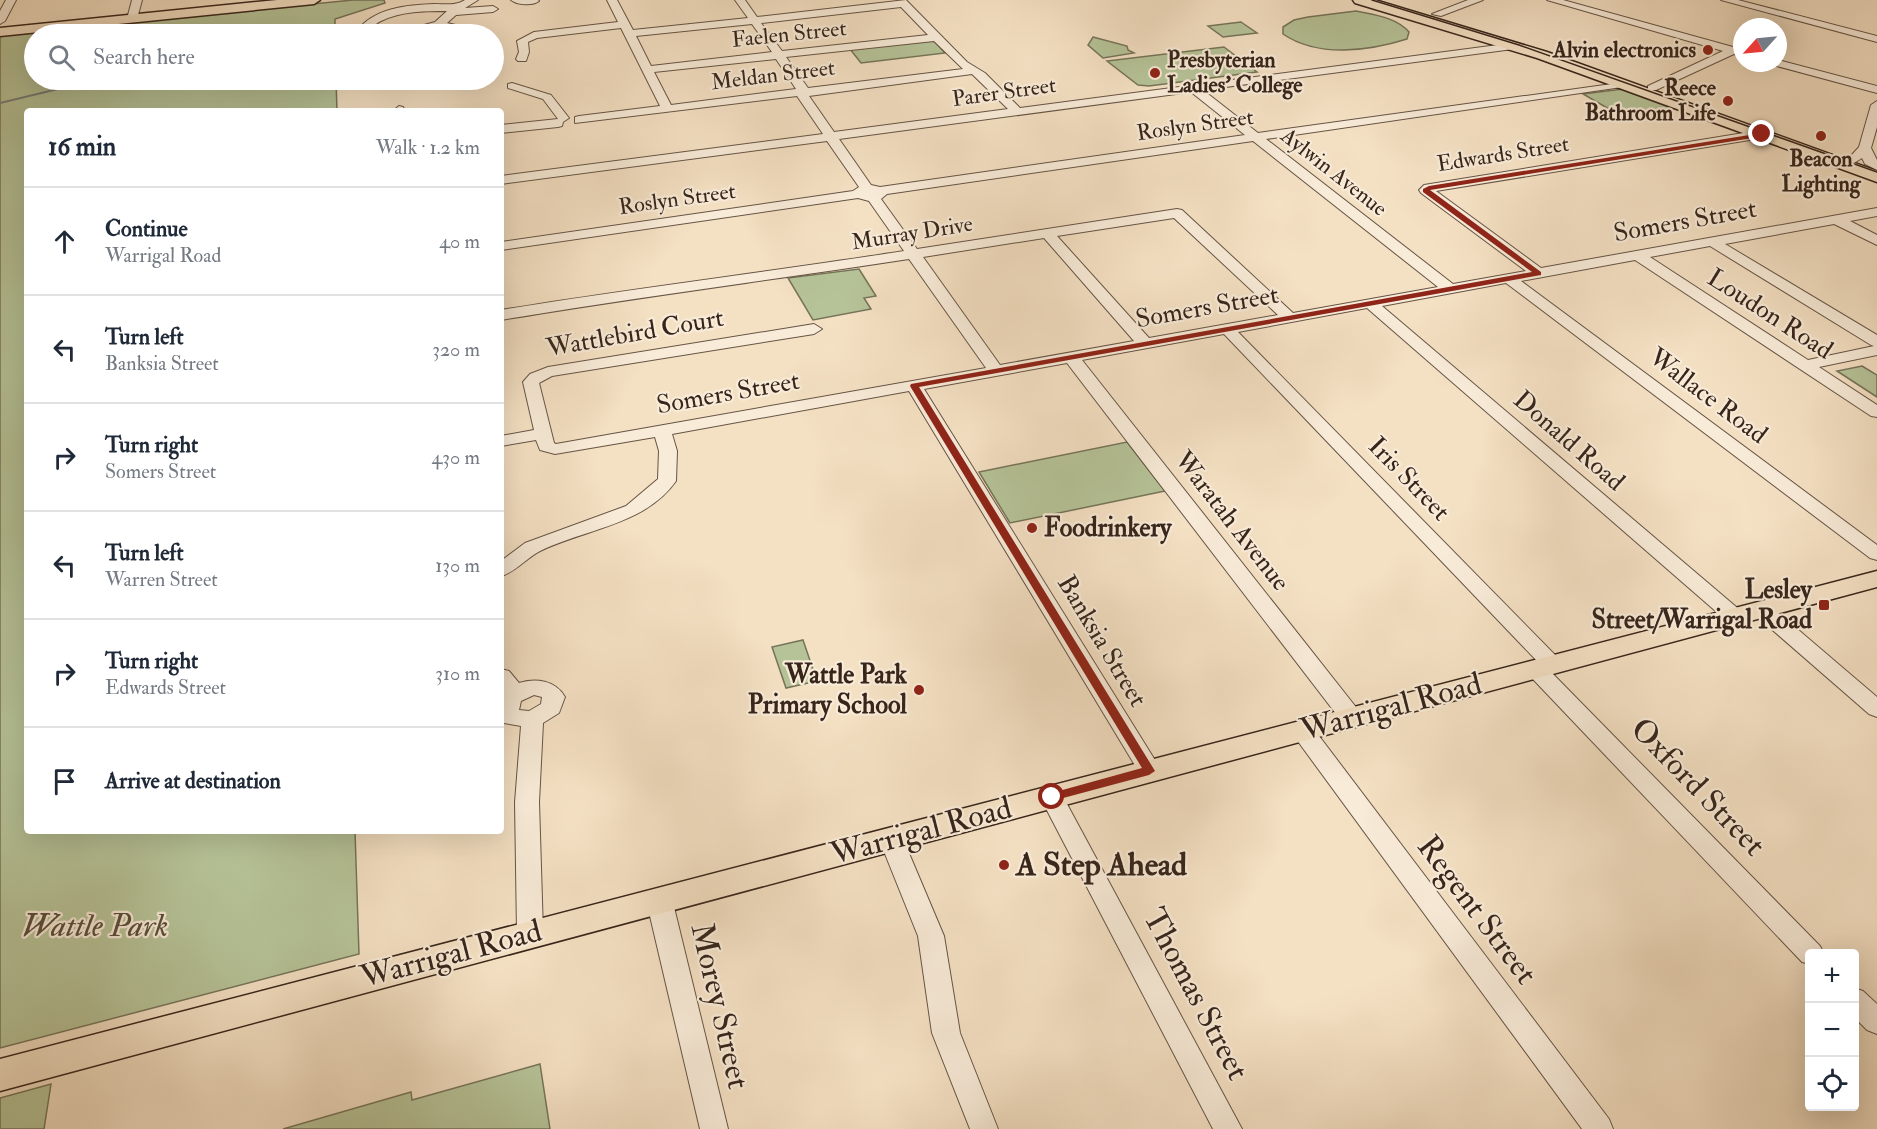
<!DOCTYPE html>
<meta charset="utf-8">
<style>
:root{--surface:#fff;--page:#f6f6f7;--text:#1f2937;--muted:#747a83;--line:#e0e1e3}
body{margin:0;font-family:"IM FELL Double Pica",serif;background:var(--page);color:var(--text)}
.controls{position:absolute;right:18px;bottom:18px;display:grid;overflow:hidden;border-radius:6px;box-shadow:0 6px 24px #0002}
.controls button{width:54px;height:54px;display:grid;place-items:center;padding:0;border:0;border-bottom:2px solid var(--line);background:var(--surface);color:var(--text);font:30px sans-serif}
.compass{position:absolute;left:1733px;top:18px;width:54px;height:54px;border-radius:50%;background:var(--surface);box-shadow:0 6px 24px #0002;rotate:243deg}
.stop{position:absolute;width:18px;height:18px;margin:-14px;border:4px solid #8f2418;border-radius:50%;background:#fff}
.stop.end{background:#8f2418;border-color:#fff;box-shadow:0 2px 6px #0008}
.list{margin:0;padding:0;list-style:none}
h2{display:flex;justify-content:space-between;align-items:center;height:78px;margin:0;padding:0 24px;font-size:26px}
h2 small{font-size:20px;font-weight:400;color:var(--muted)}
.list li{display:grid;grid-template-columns:39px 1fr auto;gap:18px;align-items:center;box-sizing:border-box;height:108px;padding:0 24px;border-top:2px solid var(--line)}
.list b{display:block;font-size:22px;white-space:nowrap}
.list p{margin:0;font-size:20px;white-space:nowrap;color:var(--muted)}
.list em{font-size:20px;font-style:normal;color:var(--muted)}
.icon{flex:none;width:33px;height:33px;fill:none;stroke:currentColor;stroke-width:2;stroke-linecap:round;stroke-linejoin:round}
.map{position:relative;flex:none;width:1877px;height:1129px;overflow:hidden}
.search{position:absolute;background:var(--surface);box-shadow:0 6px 24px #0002;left:24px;top:24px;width:480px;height:66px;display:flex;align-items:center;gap:15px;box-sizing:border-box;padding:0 21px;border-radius:33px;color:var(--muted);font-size:22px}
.panel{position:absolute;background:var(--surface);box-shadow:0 6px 24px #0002;left:24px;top:108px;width:480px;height:726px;border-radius:6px}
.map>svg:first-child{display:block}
</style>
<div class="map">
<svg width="1877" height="1129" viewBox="0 0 1877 1129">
<rect width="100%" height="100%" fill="#f4e0c3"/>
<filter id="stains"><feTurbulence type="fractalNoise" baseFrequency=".00333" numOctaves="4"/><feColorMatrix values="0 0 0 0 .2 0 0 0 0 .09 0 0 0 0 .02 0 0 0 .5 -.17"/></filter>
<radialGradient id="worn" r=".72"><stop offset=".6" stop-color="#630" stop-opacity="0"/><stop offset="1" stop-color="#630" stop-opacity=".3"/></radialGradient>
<g fill="#b6c398" stroke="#76745a" stroke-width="1.5">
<polygon points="353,0 384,0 385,3 335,19 335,34 34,34 34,80 336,80 337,111 27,111 27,831 355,831 359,954 0,1048 0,35"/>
<path d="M 1356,11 C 1374,15 1396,17 1409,32 L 1407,39 C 1369,51 1318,58 1283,34 L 1283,27 L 1294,20 L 1308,17 Z"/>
<polygon points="1241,22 1257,33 1223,37 1208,26"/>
<polygon points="1093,37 1127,46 1128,50 1134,53 1103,58 1088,45"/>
<polygon points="933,40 945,53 861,63 850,49"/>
<polygon points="1224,47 1257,72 1149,86 1138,85 1107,61"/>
<polygon points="1623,89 1678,108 1621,116 1583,94"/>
<polygon points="859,269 876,296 864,298 871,309 813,320 788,278"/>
<polygon points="1862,366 1877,375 1877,397 1837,371"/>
<polygon points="1127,442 1165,491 1010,523 979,472"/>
<polygon points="803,640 817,681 786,688 772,647"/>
<polygon points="540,1064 550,1129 283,1129 411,1092 412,1100"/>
<polygon points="51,1084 44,1129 0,1129 0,1098"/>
</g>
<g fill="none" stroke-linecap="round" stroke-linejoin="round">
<g stroke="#757f7c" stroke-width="2">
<polyline points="245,34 269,25"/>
<polyline points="0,103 95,80"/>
</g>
<defs>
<g id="minor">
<polygon points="6,0 16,0 5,21 0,24 0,11"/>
<polygon points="132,0 142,0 137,19 132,22 127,19"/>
<path d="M 465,0 L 478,0 L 465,8 L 493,6 L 498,9 L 493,12 L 456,15 L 447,23 L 468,28 L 472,34 C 460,34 451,28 439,27 C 423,27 408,36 392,34 L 435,22 L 447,11 C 426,11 401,11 381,21 C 374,24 369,31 362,34 L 357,31 C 374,8 407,5 434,4 C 446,4 455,6 465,0 Z"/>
<path d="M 511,0 L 538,0 L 539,1 C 533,6 517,5 511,0 Z"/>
<path d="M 607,0 L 617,0 L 633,30 L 748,18 L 735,0 L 745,0 L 757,17 L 906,0 L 967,62 L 985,73 L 1020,108 L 1513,43 L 1518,46 L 1513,49 L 1203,90 L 1258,133 L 1626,82 L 1626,86 L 1622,87 L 1266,139 L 1453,284 L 1526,271 L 1421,193 L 1419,190 L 1424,185 L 1762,130 L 1768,134 L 1762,138 L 1436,191 L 1541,268 L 1877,208 L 1877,216 L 1850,221 L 1877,235 L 1877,245 L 1834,224 L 1725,244 L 1877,335 L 1877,355 L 1819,367 L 1877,405 L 1877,417 L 1871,416 L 1635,260 L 1521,281 L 1877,545 L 1877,560 L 1870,558 L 1506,283 L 1382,306 L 1741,611 L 1744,616 L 1741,621 L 1734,623 L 1727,621 L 1367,308 L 1238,332 L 1560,660 L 1564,665 L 1560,670 L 1551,672 L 1820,946 L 1824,954 L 1810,954 L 1810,964 L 1802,962 L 1528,674 L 1525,669 L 1528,664 L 1538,662 L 1224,334 L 1082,360 L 1359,711 L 1362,717 L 1359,723 L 1351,725 L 1343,723 L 1067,363 L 924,389 L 1158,765 L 1161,771 L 1158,777 L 1150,779 L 1142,777 L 909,391 L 672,434 L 677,451 L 676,481 C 645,525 585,529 540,551 C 526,558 516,572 501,576 L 501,561 L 525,543 L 626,506 L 658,479 L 659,451 L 655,437 L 555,454 L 540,450 L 536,440 L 501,446 L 501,436 L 534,430 L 523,382 L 530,374 L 548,367 L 814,324 L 822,329 L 814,334 L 552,376 L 539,383 L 554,443 L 556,444 L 986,368 L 909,259 C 773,280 637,297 501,320 L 501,310 C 635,288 770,272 904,251 L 869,201 L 858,198 L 501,250 L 501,242 L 853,191 L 859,187 L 827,141 L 501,184 L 501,176 L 823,134 L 797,96 L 575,123 L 575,117 L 579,116 L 660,106 L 621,28 L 537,38 L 528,42 L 529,52 L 526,61 L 518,61 L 516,59 L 519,52 L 517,41 L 534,32 L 618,22 ZM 901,7 L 928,35 L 782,51 L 761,23 ZM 752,24 L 772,52 L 651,66 L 636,36 ZM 934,41 L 963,69 L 808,88 L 786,57 ZM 776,59 L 796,89 L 671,105 L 654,72 ZM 972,74 L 1008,109 L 834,132 L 809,96 ZM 1191,92 L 1245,135 L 880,187 L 871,185 L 839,139 ZM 1253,141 L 1438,287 L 1293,313 L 1182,210 L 1177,209 L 917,249 L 881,199 L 887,194 ZM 1174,218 L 1278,315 L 1149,338 L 1057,236 ZM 1044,238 L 1134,341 L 1000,365 L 923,257 ZM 1710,246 L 1871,345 L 1874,346 L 1808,360 L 1650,257 Z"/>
<polygon points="1468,0 1483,0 1441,16 1432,14"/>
<polygon points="1547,0 1563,0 1733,47 1741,47 1742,56 1734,54 1656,90 1648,90 1648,86 1723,51"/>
<polygon points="1721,0 1738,0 1877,36 1877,42"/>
<polygon points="1778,60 1877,86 1877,93 1773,65 1771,63 1778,63"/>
<polygon points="404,80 415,80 408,85 404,84"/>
<polygon points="512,83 551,95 569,118 563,122 562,126 558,127 501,133 501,125 558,119 543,99 508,88 508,84"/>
<polygon points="1877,101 1877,127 1871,148 1877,160 1877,170 1865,164 1862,158 1854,163 1848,159 1859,147 1871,105"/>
<polygon points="399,106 403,107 405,111 393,111"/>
<polygon points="1761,602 1768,604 1877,697 1877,717 1869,714 1754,614 1751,609 1754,604"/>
<path d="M 501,669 L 509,671 L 519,683 C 536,678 555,680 565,697 L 559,713 L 543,723 L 539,802 L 543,933 L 539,940 L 530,944 L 521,940 L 517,933 L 515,802 L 521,726 L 504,723 L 501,717 ZM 534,695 L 542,697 L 541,704 L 529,711 L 519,710 L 521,701 Z"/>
<polygon points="1302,722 1310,724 1609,1119 1613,1129 1582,1129 1294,736 1291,730 1294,724"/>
<polygon points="1052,788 1060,791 1242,1129 1213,1129 1040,797 1044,791"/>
<polygon points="891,830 900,832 903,839 944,936 960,1033 998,1129 970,1129 932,1033 918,936 879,839 882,832"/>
<polygon points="659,889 668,892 672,899 728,1129 700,1129 646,899 650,892"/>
<polygon points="1854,988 1863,991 1877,1004 1877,1034 1867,1030 1854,1017"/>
</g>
<g id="major">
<polygon points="277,0 320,0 314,4 0,36 0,28"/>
<polygon points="1877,571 1877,587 0,1091 0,1059"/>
</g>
<polygon id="highway" points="1353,0 1375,0 1547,52 1877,171 1877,182 1537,58 1355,3"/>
</defs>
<use href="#minor" stroke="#665445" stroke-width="2"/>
<use href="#major" stroke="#37251b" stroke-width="3"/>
<use href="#highway" stroke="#37251b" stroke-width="3"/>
<use href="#minor" fill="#f8ebd8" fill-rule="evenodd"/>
<use href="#major" fill="#f4e0c3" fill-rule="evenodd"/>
<use href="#highway" fill="#f4e0c3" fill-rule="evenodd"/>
<polyline stroke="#37251b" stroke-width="1.5" points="1372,0 1519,45 1877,172"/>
</g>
<polygon fill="#8f2418" points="1762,133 1765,136 1430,190 1541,272 1541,275 919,387 1155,771 1149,775 1052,801 1048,800 1048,794 1142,768 910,386 911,384 1532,272 1423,192 1423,189 1429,186"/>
<g fill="#8f2418" stroke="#f8ebd8" stroke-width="2">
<circle cx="1708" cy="50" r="6"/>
<circle cx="1155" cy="73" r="6"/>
<circle cx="1728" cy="101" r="6"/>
<circle cx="1821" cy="136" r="6"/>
<circle cx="1032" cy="528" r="6"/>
<rect x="1818" y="599" width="12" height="12" rx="3"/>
<circle cx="919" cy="690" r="6"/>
<circle cx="1004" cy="865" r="6"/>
</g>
<g text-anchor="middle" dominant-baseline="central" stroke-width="4.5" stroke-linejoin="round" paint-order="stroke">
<g font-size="22" fill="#37251b" stroke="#f8ebd8">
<text transform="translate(789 34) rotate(-6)">Faelen Street</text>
<text transform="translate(773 75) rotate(-7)">Meldan Street</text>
<text transform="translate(1004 92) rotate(-8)">Parer Street</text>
<text transform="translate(1195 125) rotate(-8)">Roslyn Street</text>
<text transform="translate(1503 154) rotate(-9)">Edwards Street</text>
<text transform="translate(1334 172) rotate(38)">Aylwin Avenue</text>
<text transform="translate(677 199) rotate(-8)">Roslyn Street</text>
<text transform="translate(912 233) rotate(-9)">Murray Drive</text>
</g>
<g font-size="22" font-weight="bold" fill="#37251b" stroke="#f8ebd8" text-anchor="end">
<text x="1696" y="50">Alvin electronics</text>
<text x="1167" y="60" text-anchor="start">Presbyterian<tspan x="1167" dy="25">Ladies' College</tspan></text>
<text x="1716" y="88">Reece<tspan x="1716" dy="25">Bathroom Life</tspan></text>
<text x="1821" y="159" text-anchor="middle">Beacon<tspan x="1821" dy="25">Lighting</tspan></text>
</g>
<g font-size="26" fill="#37251b" stroke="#f8ebd8">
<text transform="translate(1685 221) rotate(-10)">Somers Street</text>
<text transform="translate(1207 307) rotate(-10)">Somers Street</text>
<text transform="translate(1770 314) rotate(33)">Loudon Road</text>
<text transform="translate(635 333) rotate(-10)">Wattlebird Court</text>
<text transform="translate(728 393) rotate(-10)">Somers Street</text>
<text transform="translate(1708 396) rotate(37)">Wallace Road</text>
<text transform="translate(1569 441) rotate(41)">Donald Road</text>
<text transform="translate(1409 479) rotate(46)">Iris Street</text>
<text transform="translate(1232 521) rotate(52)">Waratah Avenue</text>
<text transform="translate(1102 641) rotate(59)">Banksia Street</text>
</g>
<g font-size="26" font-weight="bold" fill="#37251b" stroke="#f8ebd8" text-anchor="end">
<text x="1044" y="528" text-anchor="start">Foodrinkery</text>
<text x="1812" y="590">Lesley<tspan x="1812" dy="30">Street/Warrigal Road</tspan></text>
<text x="907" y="675">Wattle Park<tspan x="907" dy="30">Primary School</tspan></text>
</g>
<g font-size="32" fill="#37251b" stroke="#f8ebd8">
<text transform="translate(1391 707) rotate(-15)">Warrigal Road</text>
<text transform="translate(1698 787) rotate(46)">Oxford Street</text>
<text transform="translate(921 831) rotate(-15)">Warrigal Road</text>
<text transform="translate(1477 910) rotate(53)">Regent Street</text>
<text transform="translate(451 954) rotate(-15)">Warrigal Road</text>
<text transform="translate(1196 994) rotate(62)">Thomas Street</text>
<text transform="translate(720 1006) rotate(77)">Morey Street</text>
</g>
<g font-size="32" font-weight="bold" fill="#37251b" stroke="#f8ebd8" text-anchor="start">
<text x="1016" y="865">A Step Ahead</text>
</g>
<g font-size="32" font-style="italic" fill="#574c3a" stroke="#f8ebd8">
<text x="95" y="926">Wattle Park</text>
</g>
</g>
<rect width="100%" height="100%" filter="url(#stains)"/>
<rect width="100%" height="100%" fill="url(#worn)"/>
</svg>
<div class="controls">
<button>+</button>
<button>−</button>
<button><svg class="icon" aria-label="locate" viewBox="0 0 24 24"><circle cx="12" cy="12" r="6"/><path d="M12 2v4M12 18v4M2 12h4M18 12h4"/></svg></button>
</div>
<svg class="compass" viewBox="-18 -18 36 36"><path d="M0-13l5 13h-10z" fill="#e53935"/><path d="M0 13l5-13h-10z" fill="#747a83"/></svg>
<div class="stop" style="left:1052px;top:797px"></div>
<div class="stop end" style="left:1762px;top:134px"></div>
<div class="search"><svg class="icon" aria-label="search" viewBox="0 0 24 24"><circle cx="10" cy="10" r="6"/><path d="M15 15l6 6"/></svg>Search here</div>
<section class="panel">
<h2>16 min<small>Walk · 1.2 km</small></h2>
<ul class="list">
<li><svg class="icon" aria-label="ahead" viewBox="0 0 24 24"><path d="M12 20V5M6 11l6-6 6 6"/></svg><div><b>Continue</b><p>Warrigal Road</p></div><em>40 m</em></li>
<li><svg class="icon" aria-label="left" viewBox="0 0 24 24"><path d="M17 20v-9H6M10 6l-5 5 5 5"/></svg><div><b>Turn left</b><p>Banksia Street</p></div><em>320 m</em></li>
<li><svg class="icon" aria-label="right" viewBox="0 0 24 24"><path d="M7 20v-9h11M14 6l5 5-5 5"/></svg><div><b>Turn right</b><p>Somers Street</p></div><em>430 m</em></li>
<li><svg class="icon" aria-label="left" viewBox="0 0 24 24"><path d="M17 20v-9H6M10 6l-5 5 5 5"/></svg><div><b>Turn left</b><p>Warren Street</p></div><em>130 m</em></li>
<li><svg class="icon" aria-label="right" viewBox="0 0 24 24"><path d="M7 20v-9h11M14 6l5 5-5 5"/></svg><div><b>Turn right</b><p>Edwards Street</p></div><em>310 m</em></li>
<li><svg class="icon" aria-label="arrive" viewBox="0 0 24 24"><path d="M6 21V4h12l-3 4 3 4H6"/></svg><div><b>Arrive at destination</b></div></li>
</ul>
</section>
</div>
